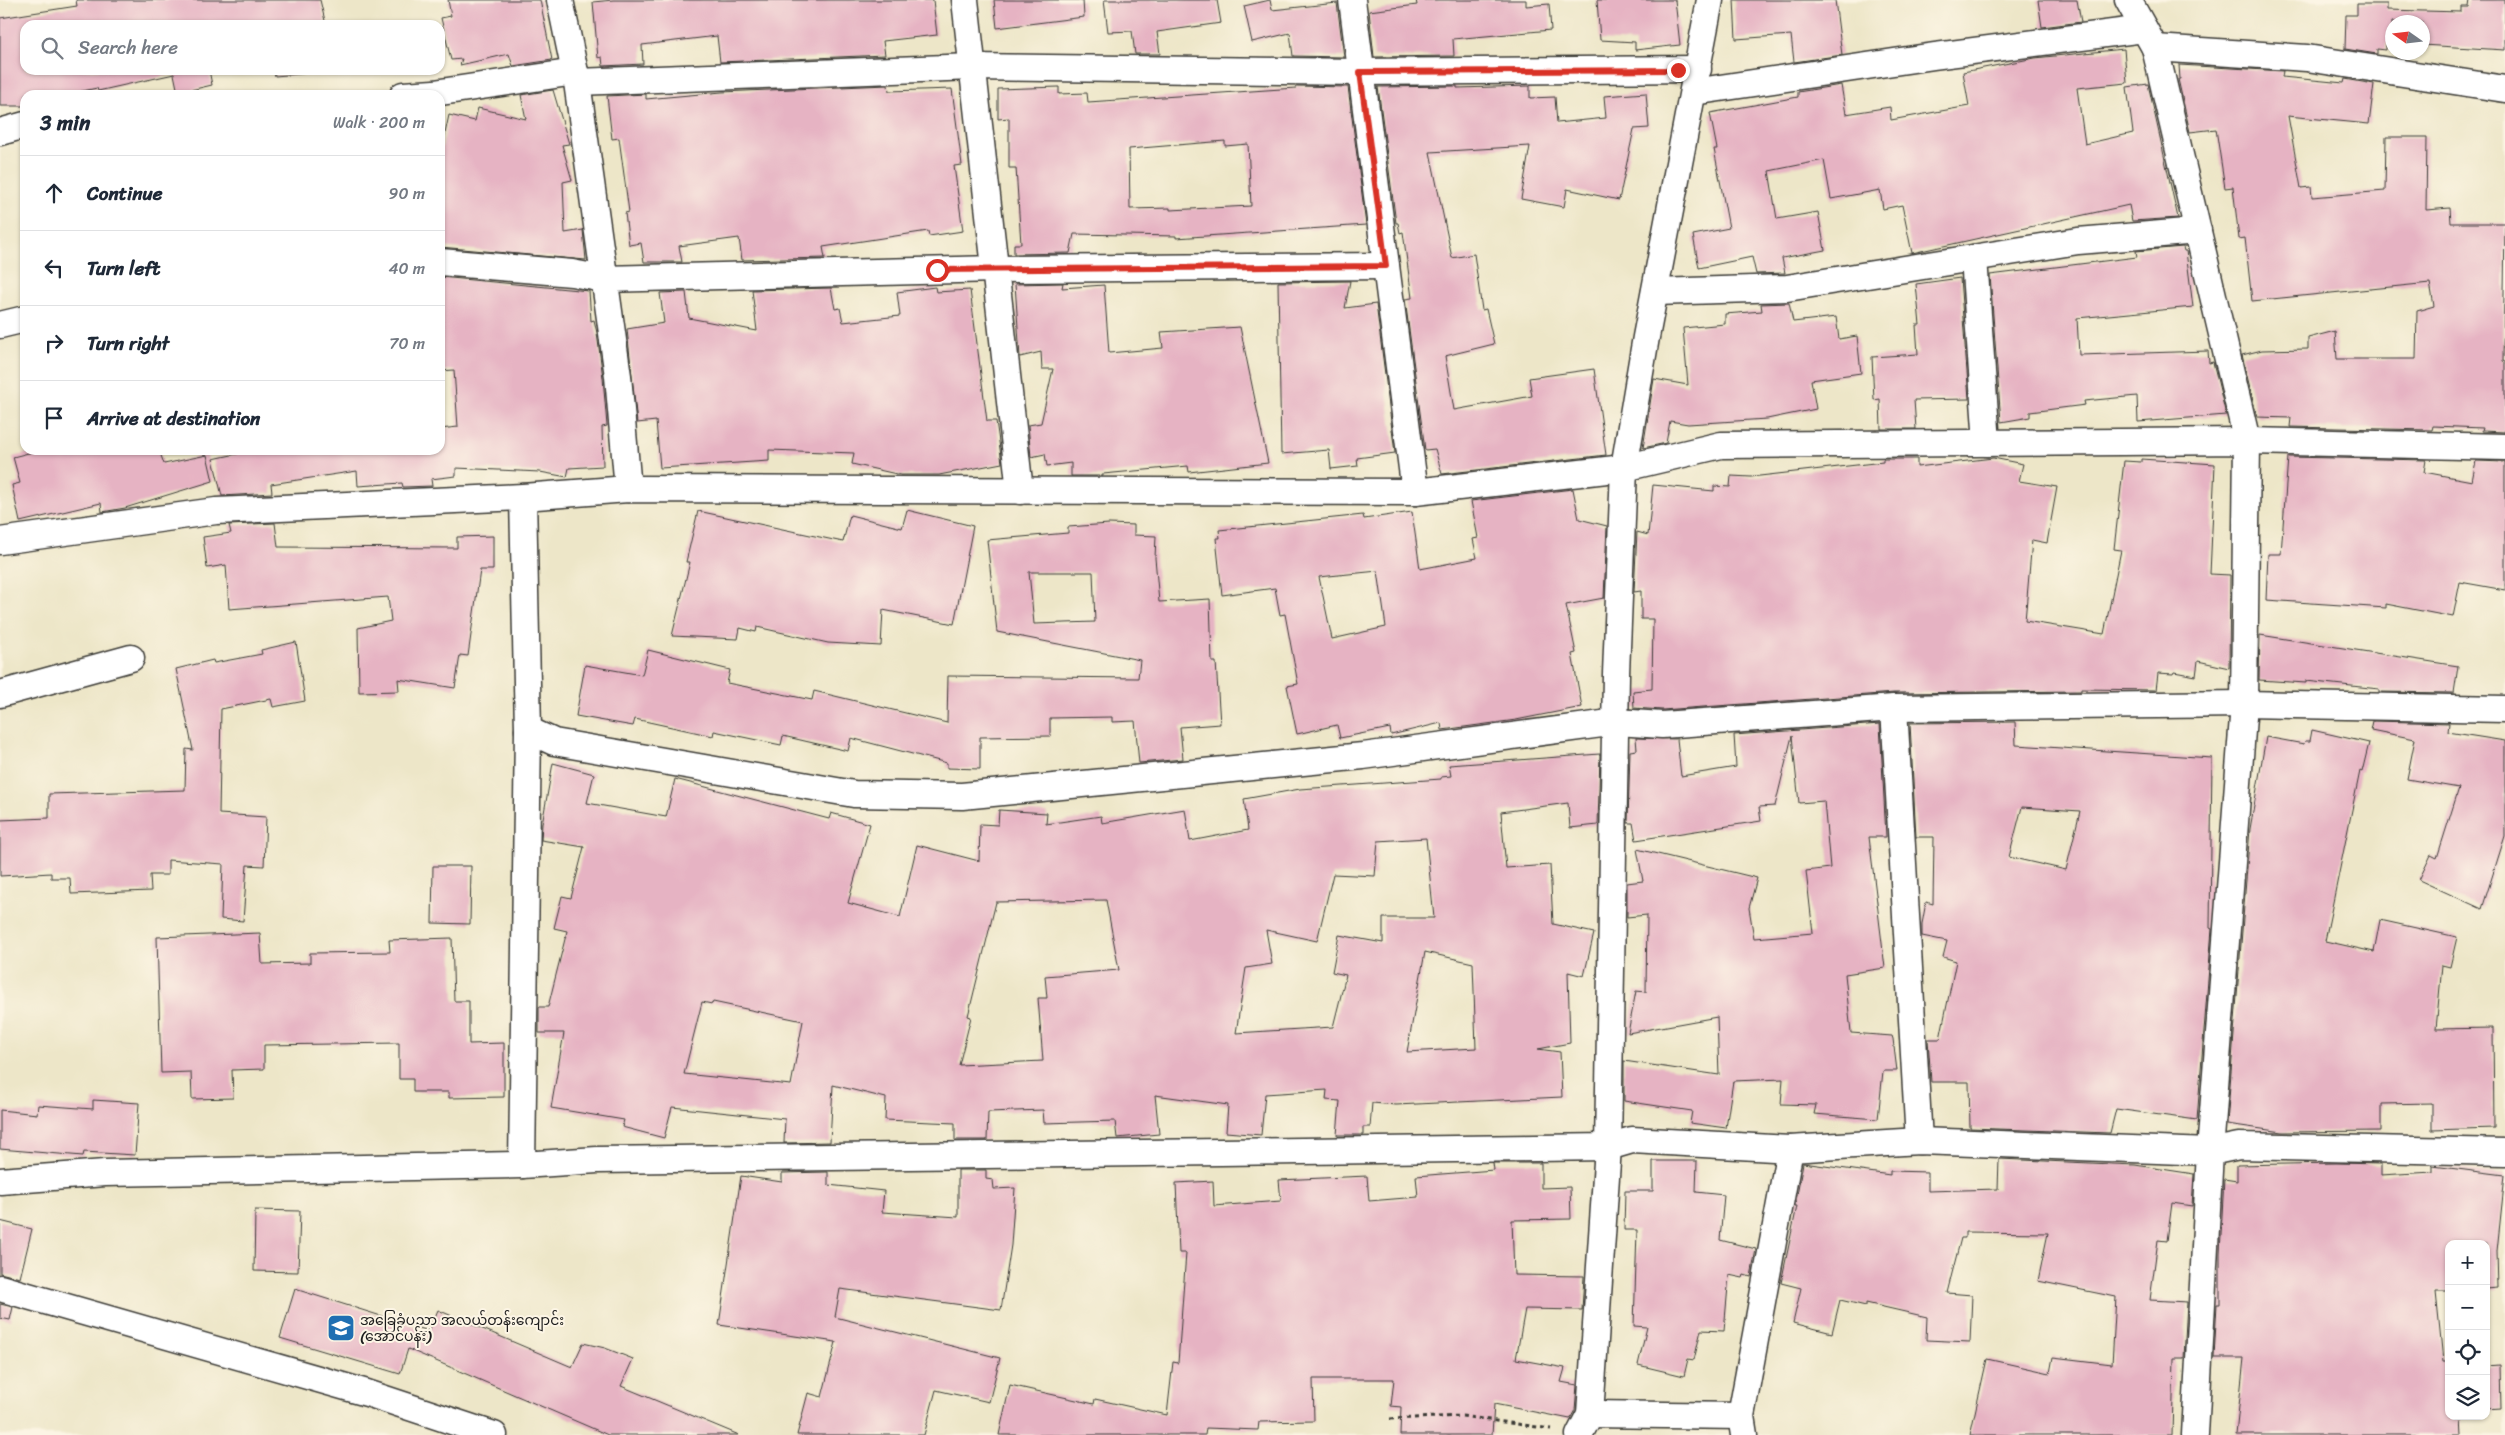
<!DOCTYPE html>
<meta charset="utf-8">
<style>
:root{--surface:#fff;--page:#f6f6f7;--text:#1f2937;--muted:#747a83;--line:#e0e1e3}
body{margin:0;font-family:Sriracha,"Noto Sans Myanmar",sans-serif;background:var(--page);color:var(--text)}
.controls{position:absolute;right:15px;bottom:15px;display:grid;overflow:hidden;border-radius:10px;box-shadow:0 1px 4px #0004}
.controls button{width:45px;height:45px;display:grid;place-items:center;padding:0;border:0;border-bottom:1px solid var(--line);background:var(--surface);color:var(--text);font:25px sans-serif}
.compass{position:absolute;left:2385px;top:15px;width:45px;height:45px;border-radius:50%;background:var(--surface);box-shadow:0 1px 4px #0004;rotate:284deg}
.stop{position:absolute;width:15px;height:15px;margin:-11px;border:4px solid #d93025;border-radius:50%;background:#fff}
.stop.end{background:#d93025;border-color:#fff;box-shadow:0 1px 5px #0008}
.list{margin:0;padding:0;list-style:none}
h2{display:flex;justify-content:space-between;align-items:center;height:65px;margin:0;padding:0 20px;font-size:21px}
h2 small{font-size:16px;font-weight:400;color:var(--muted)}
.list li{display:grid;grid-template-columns:32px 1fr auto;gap:15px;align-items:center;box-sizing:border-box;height:75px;padding:0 20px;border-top:1px solid var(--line)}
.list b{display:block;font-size:19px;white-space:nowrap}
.list em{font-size:16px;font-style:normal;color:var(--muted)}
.icon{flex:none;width:28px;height:28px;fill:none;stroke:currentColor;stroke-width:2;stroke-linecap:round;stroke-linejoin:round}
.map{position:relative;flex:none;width:2505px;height:1435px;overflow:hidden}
.search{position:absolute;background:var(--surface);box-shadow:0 1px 4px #0004;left:20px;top:20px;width:425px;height:55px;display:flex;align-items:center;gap:12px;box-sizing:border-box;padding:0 18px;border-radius:15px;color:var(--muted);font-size:19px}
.panel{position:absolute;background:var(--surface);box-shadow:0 1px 4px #0004;left:20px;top:90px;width:425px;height:365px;border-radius:15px}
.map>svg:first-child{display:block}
</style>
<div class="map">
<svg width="2505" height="1435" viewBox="0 0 2505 1435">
<rect width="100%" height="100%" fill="#fcf5e5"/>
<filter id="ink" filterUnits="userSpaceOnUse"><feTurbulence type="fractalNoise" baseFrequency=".02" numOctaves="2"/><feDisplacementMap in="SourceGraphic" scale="10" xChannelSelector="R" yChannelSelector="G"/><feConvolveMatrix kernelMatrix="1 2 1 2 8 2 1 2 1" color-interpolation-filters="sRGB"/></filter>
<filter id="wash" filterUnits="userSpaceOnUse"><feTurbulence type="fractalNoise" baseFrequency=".0096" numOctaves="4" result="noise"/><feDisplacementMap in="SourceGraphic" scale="20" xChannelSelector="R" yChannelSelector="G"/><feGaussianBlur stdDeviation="1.12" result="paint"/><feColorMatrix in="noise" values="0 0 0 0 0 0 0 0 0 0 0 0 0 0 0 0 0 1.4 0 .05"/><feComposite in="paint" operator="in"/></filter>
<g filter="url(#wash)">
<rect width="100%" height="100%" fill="#ede6c8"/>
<g id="blocks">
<g fill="#e6b3c3" fill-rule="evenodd">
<polygon points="76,0 320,0 326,25 25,25 25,70 209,70 212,85 178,93 174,74 98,91 97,88 64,95 25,95 25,106 0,106 0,18 77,6"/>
<polygon points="448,0 540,0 552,60 513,66 509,54 460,65 462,59 451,60 441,18 451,16"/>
<polygon points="613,0 933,0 937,35 883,41 885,55 720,62 717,36 642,45 643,64 603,66 602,57 598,58 593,2"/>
<polygon points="994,0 1083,0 1084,17 997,28"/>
<polygon points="1104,0 1217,0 1221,23 1157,32 1160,54 1135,54 1132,31 1108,32"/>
<polygon points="1270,0 1272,10 1337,3 1344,57 1293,56 1290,33 1252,42 1244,6"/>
<polygon points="1416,0 1526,0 1526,6 1549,4 1551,30 1453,39 1454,56 1374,57 1369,11 1417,5"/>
<polygon points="1597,0 1675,0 1680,45 1635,50 1635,42 1600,40"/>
<polygon points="1734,0 1835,0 1842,55 1794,62 1791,35 1736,39"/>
<polygon points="2038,0 2077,0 2081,22 2042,27"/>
<polygon points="2469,0 2505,0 2505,50 2422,45 2422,22 2392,22 2392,44 2386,44 2386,50 2377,49 2377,54 2345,49 2346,15 2357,15 2357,4 2387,4 2387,10 2461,12 2461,7 2468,7"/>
<polygon points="2124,49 2127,83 2077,88 2085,144 2133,133 2127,87 2148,84 2178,218 2132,221 2129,205 1912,253 1902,205 1883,209 1880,190 1831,199 1824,160 1769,171 1777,219 1818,212 1825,250 1782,258 1785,273 1756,274 1752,257 1699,268 1693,235 1729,228 1714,149 1717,149 1710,113 1798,97 1798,92 1841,85 1846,114 1890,107 1891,120 1969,106 1963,72 2035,58"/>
<polygon points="2179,65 2283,71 2282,77 2344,83 2345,79 2374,84 2369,124 2288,116 2301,188 2311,187 2312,197 2385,191 2386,137 2427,137 2426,210 2450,208 2451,223 2505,223 2503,361 2505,362 2505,432 2482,431 2483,428 2433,426 2432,430 2290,427 2291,418 2257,417 2242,355 2262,350 2308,349 2308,338 2335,331 2337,359 2416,359 2417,311 2434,306 2430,283 2252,301 2245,238 2239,239 2233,187 2225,188 2216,129 2190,132 2178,79 2180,79"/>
<polygon points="274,70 346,70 275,76"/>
<polygon points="888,85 889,91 952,89 962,165 954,166 963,231 929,236 928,231 823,247 825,258 742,260 739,238 679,246 682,262 644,262 641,243 629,245 625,213 629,212 619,138 612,139 607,96 646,94 646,99 722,92"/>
<path d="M 1296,86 L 1348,87 L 1366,225 L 1176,238 L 1176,236 L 1074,234 L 1070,253 L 1014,254 L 1014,244 L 1021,244 L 1016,168 L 1009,168 L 1009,118 L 998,119 L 998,89 L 1059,87 L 1059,94 L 1087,93 L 1088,102 L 1296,88 ZM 1225,141 L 1225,146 L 1248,144 L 1251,206 L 1170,210 L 1170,208 L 1130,209 L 1129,149 Z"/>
<polygon points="1457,86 1457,88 1530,86 1530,98 1555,97 1557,123 1606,118 1604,96 1646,93 1649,128 1634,129 1619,200 1567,189 1564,207 1521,199 1530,146 1430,152 1452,258 1474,254 1482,310 1486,309 1494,344 1445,356 1454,410 1532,396 1529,378 1594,369 1606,455 1442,474 1435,449 1425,450 1405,299 1412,298 1403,232 1400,233 1398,223 1396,223 1378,87"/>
<polygon points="553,90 569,144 562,145 572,180 563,182 565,233 583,230 586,260 440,247 440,157 449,115 475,121 478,108 526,119 521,95"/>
<polygon points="2183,247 2184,251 2186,251 2193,307 2077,318 2079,355 2208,351 2209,363 2213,362 2226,415 2138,422 2137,396 2084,401 2085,405 2030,412 2030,417 2001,422 1990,275 2137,257 2136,251"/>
<polygon points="440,277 589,291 591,321 594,320 597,333 603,378 607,426 602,427 603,466 569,468 567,477 540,472 456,468 456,476 431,479 432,486 403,487 402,483 358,486 357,471 271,484 272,493 222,496 213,459 255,450 440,450 440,429 458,427 454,370 440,371"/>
<polygon points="1960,278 1969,399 1914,400 1916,429 1881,429 1880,399 1874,400 1872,357 1918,354 1916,325 1920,325 1916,284"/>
<polygon points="1350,281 1345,308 1376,304 1395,453 1357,458 1358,466 1331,469 1329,450 1281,454 1278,282"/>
<polygon points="1063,283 1062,288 1104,285 1109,353 1163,348 1161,332 1240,327 1268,463 1189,472 1188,466 1103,474 1103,476 1071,476 1071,463 1047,466 1045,454 1031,457 1028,425 1041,423 1053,369 1042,369 1041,352 1020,357 1015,284"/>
<polygon points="935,287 936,292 970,290 987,421 996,421 1002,463 939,475 901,475 852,464 854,453 769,450 769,461 660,468 656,421 637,423 627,329 664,323 660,293 686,292 689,318 757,331 752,290 831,288 835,309 840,308 843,322 900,316 897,292"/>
<polygon points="1789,303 1793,322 1836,317 1839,339 1857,336 1861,373 1811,380 1816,409 1767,419 1688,424 1670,421 1666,443 1643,448 1654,379 1688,385 1683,328 1725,324 1725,314 1762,311 1761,304"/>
<polygon points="40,450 159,450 164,464 207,455 213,481 125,508 102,512 101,503 20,522 12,485 20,483 13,457"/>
<polygon points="2288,457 2426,460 2424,472 2472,481 2476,461 2505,462 2505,590 2460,582 2453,617 2386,604 2386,608 2266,600 2268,554 2281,554"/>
<polygon points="1993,458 2023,464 2019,481 2057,487 2047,543 2032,540 2025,621 2104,634 2121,550 2114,549 2124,461 2141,462 2141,459 2215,464 2210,574 2230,575 2229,668 2198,661 2196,676 2174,672 2173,674 2158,673 2156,690 2081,689 2081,691 1894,693 1662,710 1634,708 1633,691 1652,689 1653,619 1641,619 1641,591 1634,592 1637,532 1648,535 1653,485 1714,491 1714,486 1730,487 1731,476 1751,477 1883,462 1883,459 1917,459 1917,467"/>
<path d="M 1573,489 L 1579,519 L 1607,526 L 1604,598 L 1566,605 L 1576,653 L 1572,654 L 1582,707 L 1516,720 L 1442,730 L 1441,723 L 1391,735 L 1390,728 L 1340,738 L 1337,725 L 1297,734 L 1287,686 L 1298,684 L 1285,614 L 1280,615 L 1275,588 L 1222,595 L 1216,538 L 1220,538 L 1219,530 L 1363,515 L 1364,519 L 1412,512 L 1420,569 L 1477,558 L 1473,539 L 1478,538 L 1471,501 ZM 1378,571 L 1386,627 L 1332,639 L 1319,577 Z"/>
<polygon points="907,510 973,526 954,624 883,610 881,646 828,643 757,627 756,632 740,628 738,639 672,636 690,562 686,562 698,511 843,542 850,515 902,528"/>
<polygon points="275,523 278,547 457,548 457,537 493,536 493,570 480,570 468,656 460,655 455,688 398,679 399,691 359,692 358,628 391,621 388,597 229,609 226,565 207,568 203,537 231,533 229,525"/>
<path d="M 1109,524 L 1134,525 L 1134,535 L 1156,536 L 1155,558 L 1159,602 L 1210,599 L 1212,662 L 1216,662 L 1220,724 L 1180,727 L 1183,759 L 1139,763 L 1135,721 L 1112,722 L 1112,717 L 1050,718 L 1050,736 L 980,737 L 980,769 L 947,768 L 947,763 L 851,738 L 848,751 L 783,736 L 781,745 L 714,731 L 713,736 L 635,719 L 633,726 L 576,716 L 585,665 L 642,675 L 648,650 L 730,670 L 727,683 L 812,700 L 814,691 L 947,723 L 948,676 L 1138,678 L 1140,660 L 997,632 L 987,540 L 1068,533 L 1068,527 ZM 1029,572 L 1093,572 L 1095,622 L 1034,624 Z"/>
<polygon points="2260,635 2458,666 2454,693 2379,692 2379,689 2306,681 2306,683 2259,680"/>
<polygon points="296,642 305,701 273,707 271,699 221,709 219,814 266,817 264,866 247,865 243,921 221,919 223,864 168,860 168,875 150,875 151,891 71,894 70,878 51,878 51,873 0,876 0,820 49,818 49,794 185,790 186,749 193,750 176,669 213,660 214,663 262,654 261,650"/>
<polygon points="2373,721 2449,723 2448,732 2505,741 2505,836 2482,909 2419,880 2431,855 2437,858 2459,788 2407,779 2415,739 2371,730"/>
<path d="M 2015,722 L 2016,745 L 2212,758 L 2210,928 L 2212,929 L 2197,1120 L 2116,1109 L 2110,1133 L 1970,1128 L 1969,1082 L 1931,1082 L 1928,1039 L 1940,1039 L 1956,961 L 1943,957 L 1947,941 L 1922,936 L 1922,924 L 1926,902 L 1933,904 L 1934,837 L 1916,837 L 1910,723 ZM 2022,807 L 2080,811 L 2066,870 L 2009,857 Z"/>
<polygon points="1880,724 1886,837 1869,837 1885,968 1845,974 1851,1033 1892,1036 1893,1039 1897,1071 1883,1071 1878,1119 1814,1114 1816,1105 1781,1104 1783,1079 1733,1081 1726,1128 1690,1123 1692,1111 1624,1101 1624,1061 1719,1075 1717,1017 1628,1033 1636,991 1646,992 1647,915 1627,917 1627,883 1643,881 1637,849 1757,878 1749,908 1754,938 1813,933 1806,871 1830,868 1824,801 1799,803 1792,736 1775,806 1759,807 1761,821 1636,840 1633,823 1628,823 1630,751 1637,750 1636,738 1677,739 1681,776 1736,767 1734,735"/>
<polygon points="2312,730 2369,743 2362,772 2360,771 2325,941 2374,952 2380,920 2457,937 2450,967 2442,965 2436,1029 2493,1028 2494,1128 2432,1130 2432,1103 2381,1104 2381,1131 2283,1132 2227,1124 2250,829 2266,737 2304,744 2305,741 2310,741"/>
<path d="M 1600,754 L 1598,825 L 1570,828 L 1568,803 L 1501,812 L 1506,868 L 1550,865 L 1553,924 L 1594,933 L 1584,976 L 1568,972 L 1570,1043 L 1538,1049 L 1560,1052 L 1562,1097 L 1396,1105 L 1372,1103 L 1370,1127 L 1363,1127 L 1363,1135 L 1337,1135 L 1340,1101 L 1326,1100 L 1327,1090 L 1265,1094 L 1261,1135 L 1226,1132 L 1228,1105 L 1155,1095 L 1159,1134 L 1117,1138 L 1115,1121 L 1044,1123 L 1043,1110 L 988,1112 L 987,1140 L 955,1140 L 955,1123 L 885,1120 L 886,1098 L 833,1085 L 830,1142 L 784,1143 L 785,1119 L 672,1107 L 664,1138 L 622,1127 L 624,1120 L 551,1108 L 564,1033 L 539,1033 L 539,1007 L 548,1007 L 567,931 L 554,928 L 562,896 L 571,898 L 584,847 L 541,840 L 542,824 L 553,763 L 594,774 L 587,803 L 666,817 L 675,779 L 829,819 L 831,813 L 870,824 L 848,903 L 900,917 L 917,845 L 979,861 L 980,824 L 998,825 L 999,810 L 1047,813 L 1046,824 L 1101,816 L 1102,823 L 1185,809 L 1190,841 L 1248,830 L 1244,799 L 1300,789 L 1441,779 L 1441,777 L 1451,776 L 1449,765 ZM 1426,838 L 1434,918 L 1383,918 L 1383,943 L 1339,935 L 1332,972 L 1346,975 L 1333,1027 L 1236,1033 L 1246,968 L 1272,964 L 1266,930 L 1317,941 L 1333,874 L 1375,876 L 1378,841 ZM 1106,900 L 1119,970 L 1045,976 L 1047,998 L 1038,998 L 1043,1061 L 959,1065 L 971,1017 L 968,1016 L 996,902 ZM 1425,952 L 1473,963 L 1476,1048 L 1407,1052 ZM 702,1002 L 712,1004 L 713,1002 L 803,1021 L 791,1085 L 684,1074 Z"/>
<polygon points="433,866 471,866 470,924 432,923"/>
<polygon points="260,933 262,964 310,963 310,953 390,952 389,940 452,938 454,1001 469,1001 469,1044 504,1043 504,1097 449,1098 449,1092 413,1092 413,1079 399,1079 399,1043 264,1045 264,1069 232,1070 233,1098 192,1099 191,1072 161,1073 157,937"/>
<polygon points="93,1100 139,1103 135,1155 84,1152 83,1156 0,1149 0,1110 37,1114 38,1105 93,1109"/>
<polygon points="1999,1159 2135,1165 2194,1174 2192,1206 2172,1203 2167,1241 2158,1240 2150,1300 2187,1302 2184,1358 2174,1358 2172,1435 1970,1435 1987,1359 2050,1373 2053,1357 2112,1364 2116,1297 2038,1281 2048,1233 1965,1232 1965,1238 1961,1238 1947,1293 1972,1295 1970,1342 1926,1340 1927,1317 1866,1303 1866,1306 1840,1300 1832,1333 1793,1323 1801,1288 1781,1283 1797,1206 1795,1206 1803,1163 1890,1175 1890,1171 1928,1172 1928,1191 1998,1189"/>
<polygon points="1653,1161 1697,1161 1696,1192 1724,1195 1720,1240 1756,1249 1751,1277 1744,1275 1743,1278 1729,1275 1724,1331 1701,1330 1694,1360 1688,1359 1684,1376 1638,1365 1647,1327 1634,1326 1637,1230 1624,1230 1625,1191 1653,1191"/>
<polygon points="1493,1163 1541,1163 1541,1188 1570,1187 1571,1219 1512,1220 1514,1275 1584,1276 1582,1310 1525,1309 1516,1359 1565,1368 1561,1382 1577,1385 1575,1410 1570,1419 1494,1404 1492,1435 1400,1435 1401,1407 1391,1406 1394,1379 1313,1379 1314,1421 1259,1422 1258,1430 1206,1428 1205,1435 999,1435 1010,1385 1094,1404 1095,1399 1167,1415 1173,1362 1178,1363 1186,1253 1179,1253 1176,1183 1213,1181 1214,1206 1281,1201 1279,1180 1367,1176 1369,1201 1418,1197 1416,1176 1494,1170"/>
<polygon points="2336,1163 2381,1164 2381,1175 2433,1172 2433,1166 2505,1175 2497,1251 2498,1288 2486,1289 2486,1244 2449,1244 2449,1291 2436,1291 2443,1361 2449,1361 2449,1416 2461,1416 2462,1435 2236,1435 2244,1358 2214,1358 2217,1304 2220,1304 2220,1253 2224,1179 2237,1181 2237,1165"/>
<polygon points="958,1170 986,1170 986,1179 993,1180 994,1189 1015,1188 1011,1245 1001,1310 840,1289 835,1317 1000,1358 989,1402 936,1390 924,1435 797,1435 808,1393 822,1397 836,1342 719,1325 741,1176 782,1182 782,1173 828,1172 828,1185 884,1191 882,1212 958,1217"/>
<polygon points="255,1210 300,1211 298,1272 254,1271"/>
<polygon points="0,1221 32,1229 20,1278 0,1273"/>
<polygon points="295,1289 429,1331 438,1310 572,1367 583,1343 605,1348 633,1359 621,1386 739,1435 608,1435 408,1349 400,1374 280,1338"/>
<polygon points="0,1304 13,1307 10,1320 0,1318"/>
<polygon points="2500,1365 2501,1409 2486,1410 2486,1366"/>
</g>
</g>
</g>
<g filter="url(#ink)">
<use href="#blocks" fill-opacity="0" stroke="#3b3a36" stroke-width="1"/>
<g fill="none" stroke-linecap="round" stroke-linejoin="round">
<defs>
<g id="minor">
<polyline points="560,0 577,82 618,376 628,489"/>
<polyline points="965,0 1020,491"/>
<polyline points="1352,0 1415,492"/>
<polyline points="2128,0 2155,48 2247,441 2244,704 2210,1152 2195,1435"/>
<polyline points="2155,48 2307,58 2505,89"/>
<polyline points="577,82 973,67 1360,72 1698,69"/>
<polyline points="1693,92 1934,56 2144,29"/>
<polyline points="403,95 434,93 575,72"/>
<polyline points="0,132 25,125"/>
<polyline points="1974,258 1987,443"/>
<polyline points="440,262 572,273 604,279 996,269 1386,266"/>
<polyline points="1655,292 1787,288 2078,241 2198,231"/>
<polyline points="0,325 25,319"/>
<polyline points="0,541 216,511 523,497 628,489 1415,492 1624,468 1721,445 2247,441 2505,447"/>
<polyline points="0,694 131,658"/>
<polyline points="1894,708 1919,1141"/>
<polyline points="528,730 554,742 854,794 962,796 1363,756 1617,722 1662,725 1894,708 2244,704 2505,709"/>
<polyline points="522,1165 528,730 523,497"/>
<polyline points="0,1181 105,1173 522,1165 597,1160 1608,1147 1632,1140 1790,1149 1919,1141 2210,1152 2239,1146 2505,1152"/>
<polyline points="0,1288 367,1393 494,1435"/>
<polyline points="1590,1414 1741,1416"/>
<polyline points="1579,1435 1590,1414 1608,1147 1616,674 1624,468 1646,337 1710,0"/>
<polyline points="1744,1435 1741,1416 1790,1149"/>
</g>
</defs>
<use href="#minor" stroke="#3b3a36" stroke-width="29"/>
<polyline stroke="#3b3a36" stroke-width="3" stroke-dasharray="4 4" stroke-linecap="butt" points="1390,1419 1462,1416 1551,1429"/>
<use href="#minor" stroke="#fff" stroke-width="26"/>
</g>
</g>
<g fill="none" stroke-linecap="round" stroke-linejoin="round" filter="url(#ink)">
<polyline stroke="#d93025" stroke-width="6" points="937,270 1386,266 1360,72 1678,70"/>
</g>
<defs>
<symbol id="school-square" viewBox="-11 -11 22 22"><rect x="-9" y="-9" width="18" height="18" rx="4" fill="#1f6fb2" stroke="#fcf5e5"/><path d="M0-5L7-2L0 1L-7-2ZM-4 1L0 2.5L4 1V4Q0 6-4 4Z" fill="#fff"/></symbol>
</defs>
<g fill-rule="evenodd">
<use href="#school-square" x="325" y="1312" width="32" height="32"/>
</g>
<g text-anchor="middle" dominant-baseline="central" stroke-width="4" stroke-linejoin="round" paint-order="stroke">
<g font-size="14" fill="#1c1c1c" stroke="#fcf5e5" text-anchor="start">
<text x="360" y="1320">အခြေခံပညာ အလယ်တန်းကျောင်း<tspan x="360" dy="16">(အောင်ပန်း)</tspan></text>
</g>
</g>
</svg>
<div class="controls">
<button>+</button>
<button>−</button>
<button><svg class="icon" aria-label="locate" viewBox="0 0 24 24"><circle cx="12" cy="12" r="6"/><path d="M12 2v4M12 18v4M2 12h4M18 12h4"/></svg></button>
<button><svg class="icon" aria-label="layers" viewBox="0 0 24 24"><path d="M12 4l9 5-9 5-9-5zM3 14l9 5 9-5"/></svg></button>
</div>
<svg class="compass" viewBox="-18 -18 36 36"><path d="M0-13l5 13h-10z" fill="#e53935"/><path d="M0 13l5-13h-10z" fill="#747a83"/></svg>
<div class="stop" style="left:937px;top:270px"></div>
<div class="stop end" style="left:1678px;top:70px"></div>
<div class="search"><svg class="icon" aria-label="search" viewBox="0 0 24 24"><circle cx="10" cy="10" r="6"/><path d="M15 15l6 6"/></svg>Search here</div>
<section class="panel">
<h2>3 min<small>Walk · 200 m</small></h2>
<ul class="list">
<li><svg class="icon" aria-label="ahead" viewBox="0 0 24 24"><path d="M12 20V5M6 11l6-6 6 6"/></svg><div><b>Continue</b></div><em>90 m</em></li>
<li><svg class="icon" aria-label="left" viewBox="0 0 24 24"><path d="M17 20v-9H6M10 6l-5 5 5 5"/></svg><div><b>Turn left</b></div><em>40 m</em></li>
<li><svg class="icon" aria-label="right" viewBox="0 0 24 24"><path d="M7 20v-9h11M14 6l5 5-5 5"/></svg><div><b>Turn right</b></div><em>70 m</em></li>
<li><svg class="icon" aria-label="arrive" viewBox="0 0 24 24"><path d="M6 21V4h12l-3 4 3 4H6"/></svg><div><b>Arrive at destination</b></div></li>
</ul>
</section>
</div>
